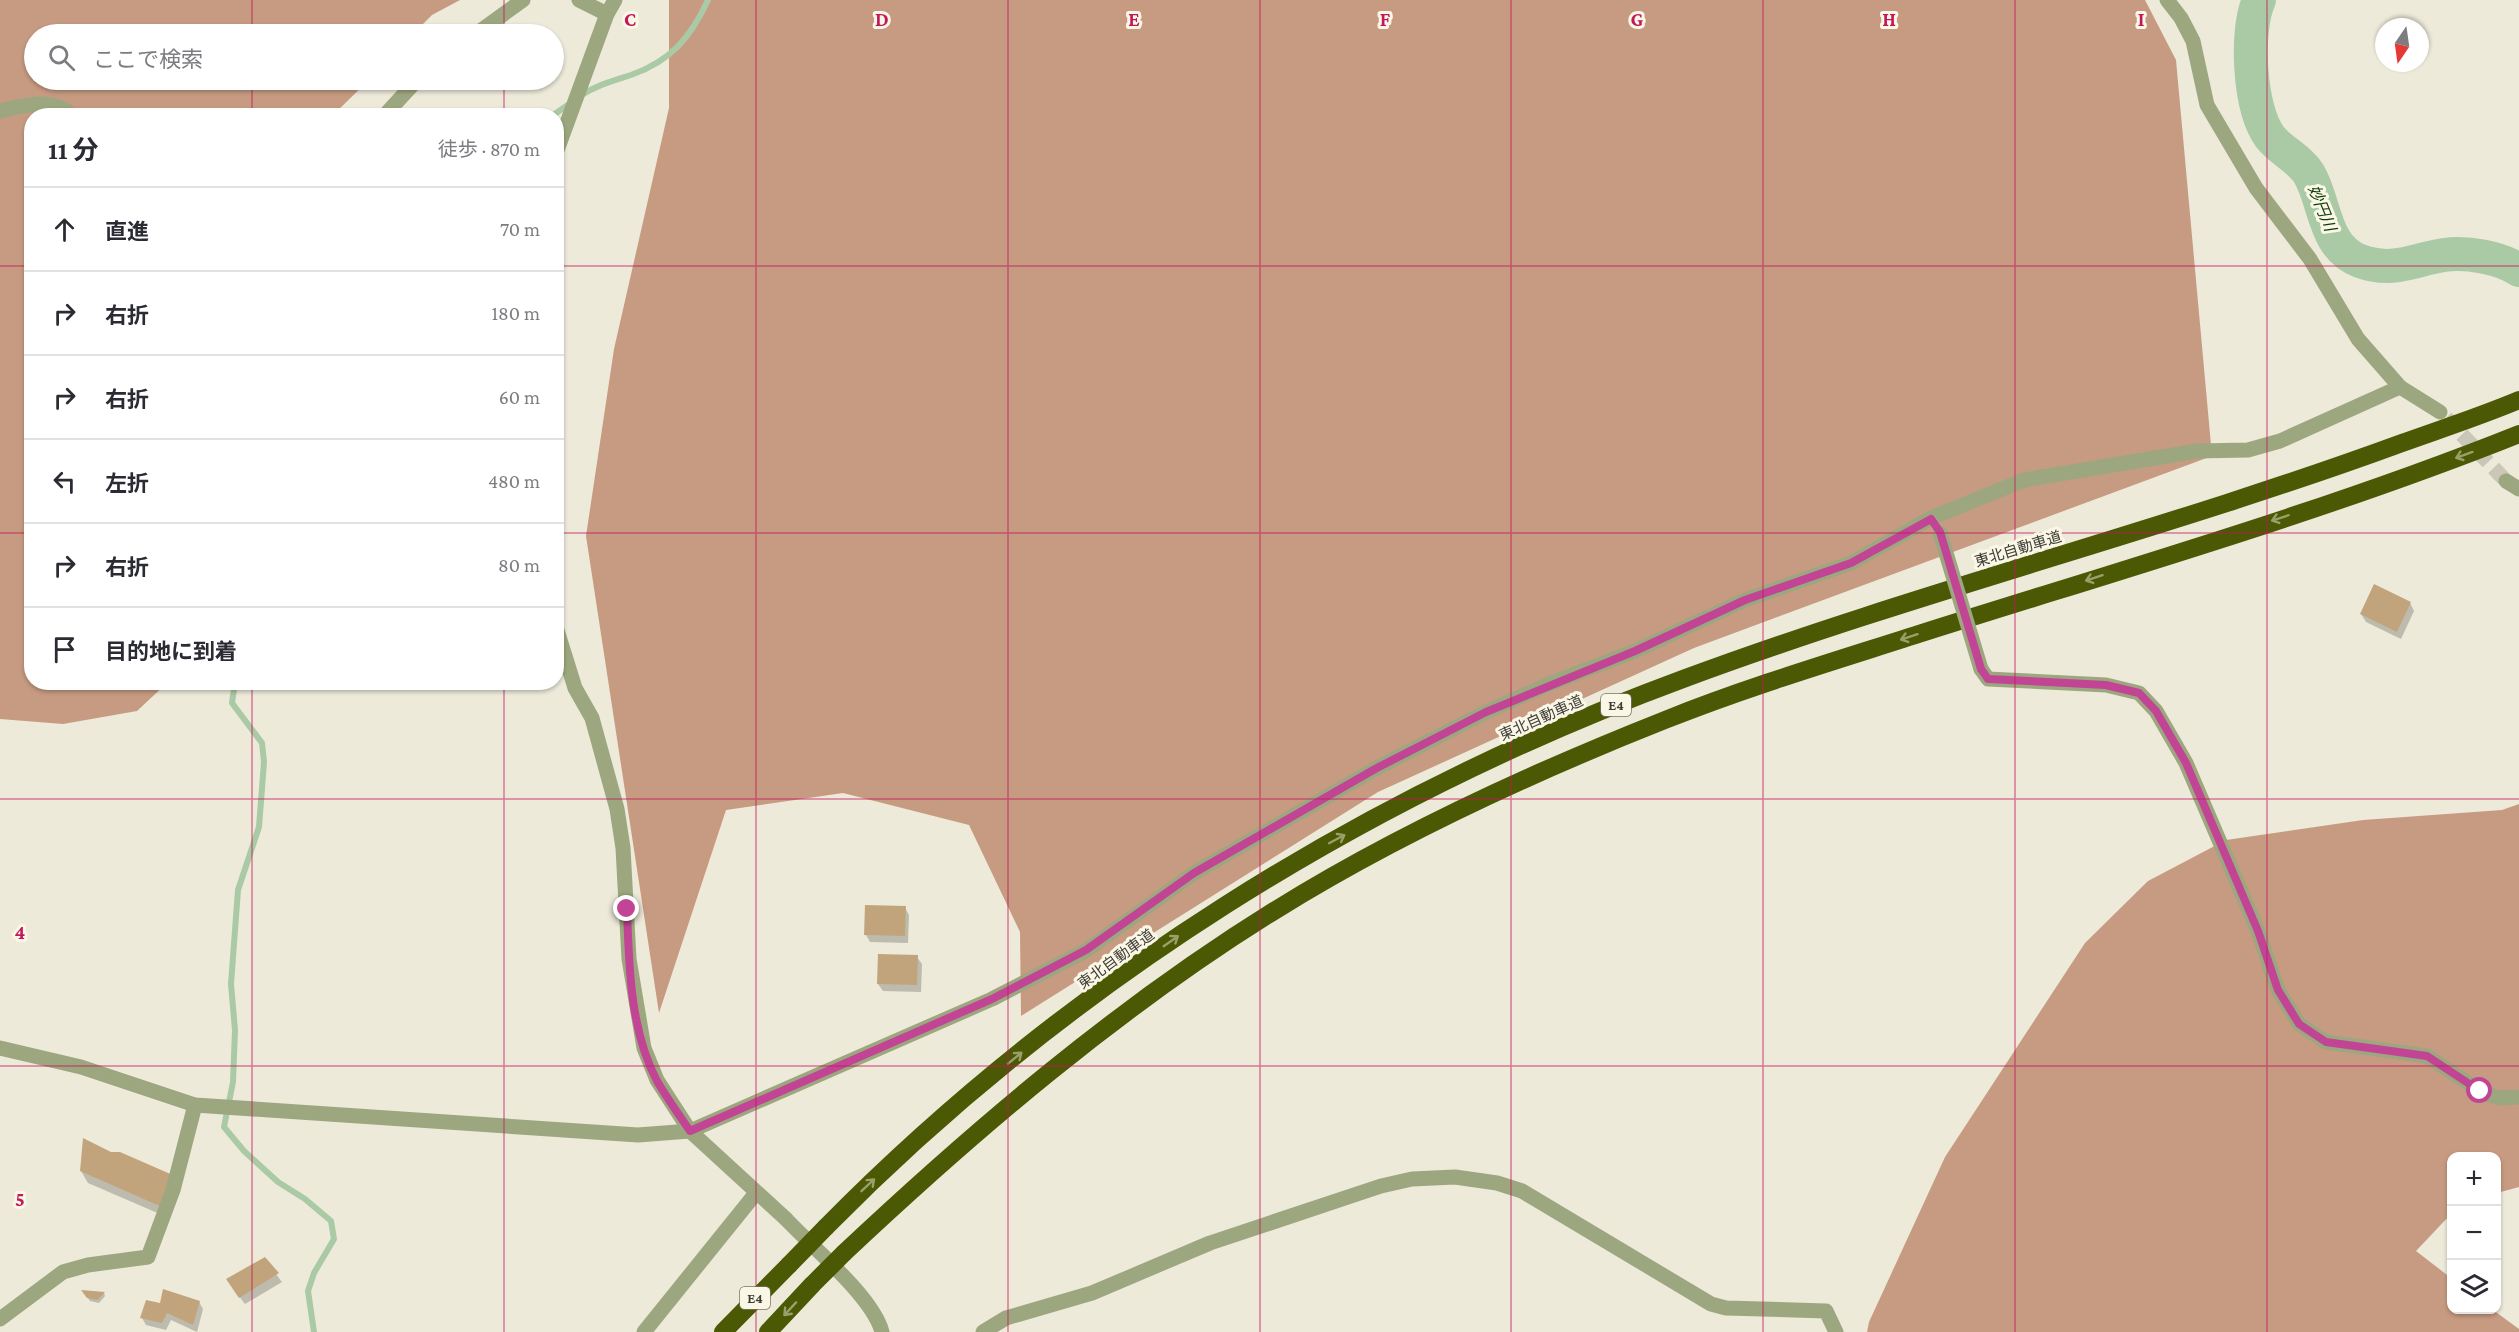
<!DOCTYPE html>
<html lang="ja">
<meta charset="utf-8">
<style>
:root{--surface:#fff;--page:#f2f2f3;--text:#2b2b33;--muted:#7c7c81;--line:#e1e1e2}
body{margin:0;font-family:"Crimson Pro","Noto Sans JP",serif;background:var(--page);color:var(--text)}
.controls{position:absolute;right:18px;bottom:18px;display:grid;overflow:hidden;border-radius:12px;box-shadow:0 2px 4px #0004}
.controls button{width:54px;height:54px;display:grid;place-items:center;padding:0;border:0;border-bottom:2px solid var(--line);background:var(--surface);color:var(--text);font:30px sans-serif}
.compass{position:absolute;left:2375px;top:18px;width:54px;height:54px;border-radius:50%;background:var(--surface);box-shadow:0 2px 4px #0004;rotate:193deg}
.stop{position:absolute;width:18px;height:18px;margin:-14px;border:4px solid #c14594;border-radius:50%;background:#fff}
.stop.end{background:#c14594;border-color:#fff;box-shadow:0 2px 6px #0008}
.list{margin:0;padding:0;list-style:none}
h2{display:flex;justify-content:space-between;align-items:center;height:78px;margin:0;padding:0 24px;font-size:26px}
h2 small{font-size:20px;font-weight:400;color:var(--muted)}
.list li{display:grid;grid-template-columns:39px 1fr auto;gap:18px;align-items:center;box-sizing:border-box;height:84px;padding:0 24px;border-top:2px solid var(--line)}
.list b{display:block;font-size:22px;white-space:nowrap}
.list em{font-size:20px;font-style:normal;color:var(--muted)}
.icon{flex:none;width:33px;height:33px;fill:none;stroke:currentColor;stroke-width:2;stroke-linecap:round;stroke-linejoin:round}
.map{position:relative;flex:none;width:2519px;height:1332px;overflow:hidden}
.search{position:absolute;background:var(--surface);box-shadow:0 2px 4px #0004;left:24px;top:24px;width:540px;height:66px;display:flex;align-items:center;gap:15px;box-sizing:border-box;padding:0 21px;border-radius:33px;color:var(--muted);font-size:22px}
.panel{position:absolute;background:var(--surface);box-shadow:0 2px 4px #0004;left:24px;top:108px;width:540px;height:582px;border-radius:24px}
.map>svg:first-child{display:block}
</style>
<div class="map">
<svg width="2519" height="1332" viewBox="0 0 2519 1332">
<rect width="100%" height="100%" fill="#edeada"/>
<g fill="#c79b81">
<polygon points="0,0 460,0 432,15 413,34 34,34 34,80 369,80 333,115 32,116 32,682 167,683 137,711 63,724 0,719"/>
<polygon points="669,0 2145,0 2176,60 2212,456 1694,648 1378,792 1021,1016 1020,932 969,825 843,793 726,810 659,1013 586,536 614,349 669,108"/>
<polygon points="2519,804 2519,1187 2497,1193 2496,1156 2452,1156 2451,1214 2416,1251 2451,1278 2452,1310 2493,1310 2519,1329 2519,1332 1867,1332 1869,1322 1945,1157 2085,943 2148,881 2226,840 2363,820 2502,810"/>
</g>
<g fill="#0003">
<polygon points="2410,603 2414,611 2401,639 2366,622 2361,614"/>
<polygon points="905,908 909,915 908,943 870,942 866,935"/>
<polygon points="917,957 922,964 921,992 883,991 878,984"/>
<polygon points="81,1171 174,1178 181,1189 169,1218 88,1183"/>
<polygon points="265,1259 282,1282 245,1304 232,1287"/>
<polygon points="84,1292 104,1293 105,1296 99,1303 90,1301"/>
<polygon points="199,1302 203,1309 197,1332 171,1320 166,1330 146,1325 142,1318"/>
</g>
<g fill="none" stroke-linecap="round" stroke-linejoin="round">
<g stroke="#a9caa4" stroke-width="6">
<path d="M 580,96 C 597,85 612,81 631,75 C 671,61 691,37 708,0"/>
<polyline points="552,116 572,102"/>
<polyline points="235,682 232,703 262,743 264,762 259,827 238,890 231,984 235,1030 233,1082 224,1127 244,1151 278,1182 305,1199 331,1221 334,1239 314,1273 308,1291 314,1332"/>
</g>
<path stroke="#a9caa4" stroke-width="34" d="M 2259,0 C 2245,31 2249,109 2270,137 C 2281,151 2300,159 2309,174 C 2326,203 2323,247 2360,261 C 2393,273 2412,260 2444,255 C 2467,252 2499,257 2519,270"/>
</g>
<g fill="#c2a47c">
<polygon points="2374,584 2411,602 2397,632 2360,614"/>
<polygon points="865,905 906,906 905,936 864,935"/>
<polygon points="878,954 918,955 917,985 877,984"/>
<polygon points="83,1138 111,1152 120,1152 175,1176 162,1207 80,1171"/>
<polygon points="265,1257 279,1273 239,1298 226,1279"/>
<polygon points="163,1289 200,1301 193,1325 167,1313 162,1323 140,1318 146,1300 160,1303"/>
<polygon points="81,1290 105,1292 97,1300 87,1298"/>
</g>
<g fill="none" stroke-linecap="round" stroke-linejoin="round">
<polyline stroke="#cac7b9" stroke-width="15" stroke-dasharray="15 8" stroke-linecap="butt" points="2446,418 2506,481"/>
<g stroke="#9da77f" stroke-width="15">
<polyline points="579,0 607,14"/>
<polyline points="2167,0 2181,18 2193,41 2207,105 2256,188 2310,259 2358,339 2400,387 2440,412"/>
<polyline points="476,34 523,0"/>
<path d="M 0,111 C 21,106 55,96 72,116"/>
<polyline points="384,116 417,80"/>
<polyline points="556,153 607,14 615,0"/>
<polyline points="556,627 575,688 592,718 617,809 623,848 629,959 644,1048 657,1080 690,1131 786,1219"/>
<polyline points="1981,669 1988,679 2106,685 2139,693 2156,711 2186,763 2258,931 2278,990 2299,1024 2326,1042 2427,1056 2480,1091 2499,1098 2519,1097"/>
<polyline points="0,1048 81,1067 195,1105 638,1135 690,1131 992,999 1087,950 1194,873 1375,769 1486,712 1549,684 1635,651 1745,600 1851,563 1931,518 2024,480 2197,451 2248,450 2280,441 2400,387"/>
<polyline points="0,1319 63,1272 88,1265 148,1257 173,1190 195,1105"/>
<polyline points="644,1332 756,1193"/>
<polyline points="983,1332 1006,1318 1092,1293 1210,1243 1381,1186 1412,1179 1455,1177 1497,1183 1522,1191 1711,1304 1726,1308 1826,1311 1836,1332"/>
</g>
<g stroke="#9da77f" stroke-width="15">
<polyline points="2506,481 2519,489"/>
<path d="M 786,1219 C 812,1247 873,1297 882,1332"/>
</g>
<g stroke="#4b5804" stroke-width="18">
<path d="M 826,1227 C 1066,983 1363,797 1683,679 C 1920,591 2165,530 2402,443 C 2441,429 2481,416 2519,400"/>
<path d="M 844,1253 C 977,1128 1118,1008 1274,911 C 1396,835 1531,773 1665,720 C 1750,686 1838,660 1925,632 C 2124,569 2326,511 2519,434"/>
<polyline points="723,1332 789,1265"/>
<polyline points="768,1332 812,1285"/>
</g>
<polyline stroke="#9da77f" stroke-width="15" points="1940,533 1981,669"/>
<g stroke="#4b5804" stroke-width="18">
<polyline points="789,1265 826,1227"/>
<polyline points="812,1285 844,1253"/>
</g>
</g>
<defs><path id="oneway-shaft" d="M-6 0H5M1.5-3L5.5 0L1.5 3" fill="none" stroke-width="1.6" stroke-linecap="round" stroke-linejoin="round" transform="scale(1.5)"/></defs>
<g stroke="#9aa06a">
<use href="#oneway-shaft" transform="translate(2464 455) rotate(160)"/>
<use href="#oneway-shaft" transform="translate(2280 518) rotate(162)"/>
<use href="#oneway-shaft" transform="translate(2094 578) rotate(162)"/>
<use href="#oneway-shaft" transform="translate(1909 637) rotate(162)"/>
<use href="#oneway-shaft" transform="translate(1337 839) rotate(-28)"/>
<use href="#oneway-shaft" transform="translate(1171 941) rotate(-35)"/>
<use href="#oneway-shaft" transform="translate(1015 1058) rotate(-39)"/>
<use href="#oneway-shaft" transform="translate(868 1185) rotate(-43)"/>
<use href="#oneway-shaft" transform="translate(790 1309) rotate(133)"/>
</g>
<g fill="none" stroke-linecap="round" stroke-linejoin="round">
<path stroke="#c14594" stroke-width="8" d="M 627,909 C 629,966 630,1030 657,1081 C 667,1098 679,1115 690,1131 L 992,999 L 1086,950 L 1194,873 L 1375,769 L 1486,712 L 1635,651 L 1745,600 L 1851,563 L 1931,519 L 1940,532 L 1981,669 L 1988,679 L 2106,685 L 2139,693 L 2156,711 L 2186,763 L 2258,931 L 2278,990 L 2299,1024 L 2326,1042 L 2427,1056 L 2480,1091"/>
</g>
<path fill="none" stroke="#c2185b" stroke-width="1.5" stroke-opacity="0.55" d="M 252,0 L 252,34M 504,0 L 504,34M 756,0 L 756,1332M 1008,0 L 1008,1332M 1260,0 L 1260,1332M 1511,0 L 1511,1332M 1763,0 L 1763,1332M 2015,0 L 2015,1332M 2267,0 L 2267,1332M 252,80 L 252,116M 504,80 L 504,116M 0,266 L 32,266M 556,266 L 2519,266M 0,533 L 32,533M 556,533 L 2519,533M 252,682 L 252,1332M 504,682 L 504,1332M 0,799 L 2519,799M 0,1066 L 2519,1066"/>
<g text-anchor="middle" dominant-baseline="central" stroke-width="6" stroke-linejoin="round" paint-order="stroke">
<g fill="#fbf7e7" stroke="#77756b" stroke-width="1.5">
<rect x="1601" y="694" width="30" height="22" rx="4.5"/>
<rect x="740" y="1287" width="30" height="22" rx="4.5"/>
</g>
<g font-size="14" font-weight="bold" fill="#3e3d36">
<text x="1616" y="705">E4</text>
<text x="755" y="1298">E4</text>
</g>
<g font-size="15" fill="#3e3d36" stroke="#fbf7e7">
<text transform="translate(2018 549) rotate(-17)">東北自動車道</text>
<text transform="translate(1541 718) rotate(-24)">東北自動車道</text>
<text transform="translate(1116 959) rotate(-36)">東北自動車道</text>
</g>
<g font-size="16" font-style="italic" fill="#0d3c06" stroke="#fbf7e7">
<text transform="translate(2322 208) rotate(68)">妙円川</text>
</g>
</g>
<g font-size="20" text-anchor="middle" font-weight="bold" fill="#c2185b" stroke="#fbf7e7" stroke-width="6" stroke-linejoin="round" paint-order="stroke">
<text x="630" y="26">C</text>
<text x="882" y="26">D</text>
<text x="1134" y="26">E</text>
<text x="1385" y="26">F</text>
<text x="1637" y="26">G</text>
<text x="1889" y="26">H</text>
<text x="2141" y="26">I</text>
<text x="20" y="939">4</text>
<text x="20" y="1206">5</text>
</g>
</svg>
<div class="controls">
<button>+</button>
<button>−</button>
<button><svg class="icon" aria-label="layers" viewBox="0 0 24 24"><path d="M12 4l9 5-9 5-9-5zM3 14l9 5 9-5"/></svg></button>
</div>
<svg class="compass" viewBox="-18 -18 36 36"><path d="M0-13l5 13h-10z" fill="#e53935"/><path d="M0 13l5-13h-10z" fill="#7c7c81"/></svg>
<div class="stop" style="left:2480px;top:1091px"></div>
<div class="stop end" style="left:627px;top:909px"></div>
<div class="search"><svg class="icon" aria-label="search" viewBox="0 0 24 24"><circle cx="10" cy="10" r="6"/><path d="M15 15l6 6"/></svg>ここで検索</div>
<section class="panel">
<h2>11 分<small>徒歩 · 870 m</small></h2>
<ul class="list">
<li><svg class="icon" aria-label="ahead" viewBox="0 0 24 24"><path d="M12 20V5M6 11l6-6 6 6"/></svg><div><b>直進</b></div><em>70 m</em></li>
<li><svg class="icon" aria-label="right" viewBox="0 0 24 24"><path d="M7 20v-9h11M14 6l5 5-5 5"/></svg><div><b>右折</b></div><em>180 m</em></li>
<li><svg class="icon" aria-label="right" viewBox="0 0 24 24"><path d="M7 20v-9h11M14 6l5 5-5 5"/></svg><div><b>右折</b></div><em>60 m</em></li>
<li><svg class="icon" aria-label="left" viewBox="0 0 24 24"><path d="M17 20v-9H6M10 6l-5 5 5 5"/></svg><div><b>左折</b></div><em>480 m</em></li>
<li><svg class="icon" aria-label="right" viewBox="0 0 24 24"><path d="M7 20v-9h11M14 6l5 5-5 5"/></svg><div><b>右折</b></div><em>80 m</em></li>
<li><svg class="icon" aria-label="arrive" viewBox="0 0 24 24"><path d="M6 21V4h12l-3 4 3 4H6"/></svg><div><b>目的地に到着</b></div></li>
</ul>
</section>
</div>
